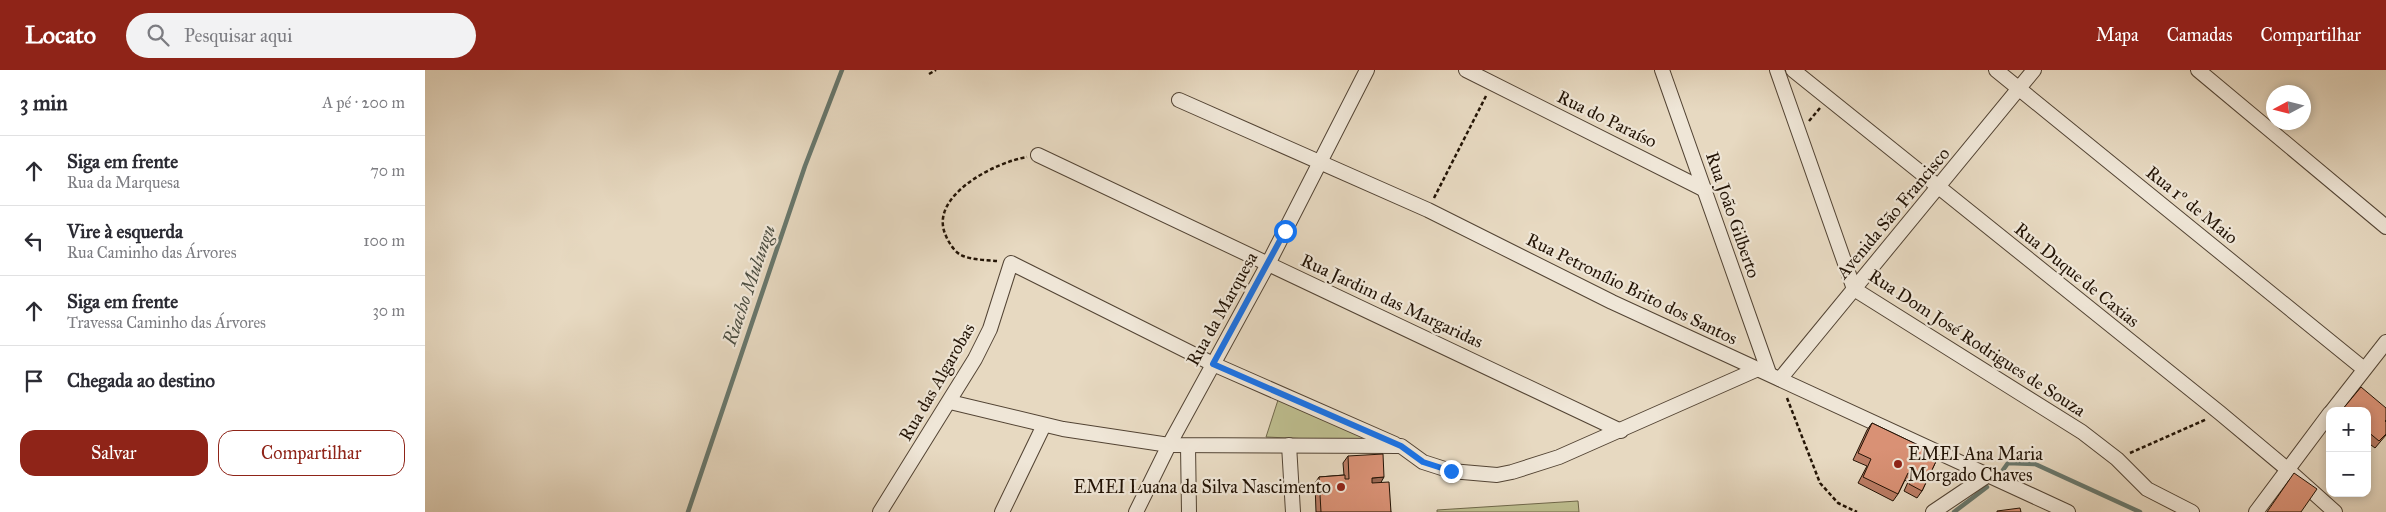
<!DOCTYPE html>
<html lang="pt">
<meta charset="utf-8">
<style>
:root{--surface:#fff;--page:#f2f2f3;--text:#2b2b33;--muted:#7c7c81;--line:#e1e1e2;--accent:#8f2418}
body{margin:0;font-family:"IM FELL Great Primer",serif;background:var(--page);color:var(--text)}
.controls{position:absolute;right:15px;bottom:15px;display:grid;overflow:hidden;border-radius:10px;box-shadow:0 2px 8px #0003}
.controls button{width:45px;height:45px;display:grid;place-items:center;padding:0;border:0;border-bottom:1px solid var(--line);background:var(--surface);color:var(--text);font:25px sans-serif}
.compass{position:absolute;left:1841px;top:15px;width:45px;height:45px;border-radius:50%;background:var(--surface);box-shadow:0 2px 8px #0003;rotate:263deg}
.stop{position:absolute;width:15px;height:15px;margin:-11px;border:4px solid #1a73e8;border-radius:50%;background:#fff}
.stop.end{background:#1a73e8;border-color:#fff;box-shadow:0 1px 5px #0008}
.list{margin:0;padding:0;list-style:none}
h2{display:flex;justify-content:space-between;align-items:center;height:65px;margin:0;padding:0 20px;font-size:21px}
h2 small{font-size:16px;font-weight:400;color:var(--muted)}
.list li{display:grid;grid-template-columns:32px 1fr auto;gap:15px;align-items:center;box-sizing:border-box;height:70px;padding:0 20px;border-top:1px solid var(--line)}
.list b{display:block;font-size:19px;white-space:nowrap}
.list p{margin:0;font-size:16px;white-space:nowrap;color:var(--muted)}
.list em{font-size:16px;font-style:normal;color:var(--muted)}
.actions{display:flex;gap:10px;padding:15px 20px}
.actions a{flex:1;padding:11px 0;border:1px solid var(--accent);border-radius:15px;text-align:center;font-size:18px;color:var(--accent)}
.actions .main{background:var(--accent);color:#fff}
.icon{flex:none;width:28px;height:28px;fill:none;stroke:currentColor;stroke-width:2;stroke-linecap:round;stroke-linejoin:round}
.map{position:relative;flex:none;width:1961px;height:442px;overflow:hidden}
header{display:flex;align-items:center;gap:30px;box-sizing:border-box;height:70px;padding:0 25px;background:var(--accent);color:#fff}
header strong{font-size:24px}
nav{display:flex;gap:28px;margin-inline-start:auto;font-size:18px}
.search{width:350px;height:45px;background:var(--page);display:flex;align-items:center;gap:12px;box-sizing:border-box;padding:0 18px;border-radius:28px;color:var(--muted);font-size:19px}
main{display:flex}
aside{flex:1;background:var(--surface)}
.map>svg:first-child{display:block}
</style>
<header>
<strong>Locato</strong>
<div class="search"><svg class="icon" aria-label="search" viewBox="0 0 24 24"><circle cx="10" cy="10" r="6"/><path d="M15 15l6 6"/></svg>Pesquisar aqui</div>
<nav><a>Mapa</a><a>Camadas</a><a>Compartilhar</a></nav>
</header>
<main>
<aside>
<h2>3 min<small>A pé · 200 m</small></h2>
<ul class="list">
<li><svg class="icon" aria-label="ahead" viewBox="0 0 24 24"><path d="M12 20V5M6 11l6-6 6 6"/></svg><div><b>Siga em frente</b><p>Rua da Marquesa</p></div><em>70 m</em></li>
<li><svg class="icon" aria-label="left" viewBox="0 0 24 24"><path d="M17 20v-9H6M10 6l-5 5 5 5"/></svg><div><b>Vire à esquerda</b><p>Rua Caminho das Árvores</p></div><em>100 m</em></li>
<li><svg class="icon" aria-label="ahead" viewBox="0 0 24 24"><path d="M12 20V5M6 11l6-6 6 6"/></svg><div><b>Siga em frente</b><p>Travessa Caminho das Árvores</p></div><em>30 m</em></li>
<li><svg class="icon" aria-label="arrive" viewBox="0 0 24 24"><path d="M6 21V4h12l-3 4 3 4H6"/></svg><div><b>Chegada ao destino</b></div></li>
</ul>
<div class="actions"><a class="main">Salvar</a><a>Compartilhar</a></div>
</aside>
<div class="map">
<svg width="1961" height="442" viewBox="0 0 1961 442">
<rect width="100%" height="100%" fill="#e7d9c1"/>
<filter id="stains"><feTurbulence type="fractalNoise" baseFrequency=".004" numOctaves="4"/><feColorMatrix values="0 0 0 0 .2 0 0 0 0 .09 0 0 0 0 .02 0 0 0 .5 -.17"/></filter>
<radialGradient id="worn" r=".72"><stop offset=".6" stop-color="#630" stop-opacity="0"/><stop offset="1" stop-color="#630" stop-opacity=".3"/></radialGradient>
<g fill="#bdbd8e" stroke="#70684a">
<polygon points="853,330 951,372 841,367"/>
<polygon points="1153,431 1154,442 1012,442 1012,440"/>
</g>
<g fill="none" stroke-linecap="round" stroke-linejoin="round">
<g stroke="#68776c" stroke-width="4.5">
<polyline points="1578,400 1583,393 1610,394 1715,442"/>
<polyline points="263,442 380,96 417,0"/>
<polyline points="1529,442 1562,417"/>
</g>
<defs>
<g id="minor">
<polyline points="1041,0 1280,120"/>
<polyline points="1237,0 1344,303"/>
<polyline points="1352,0 1429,219 1657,362 1692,389 1722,419 1767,442"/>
<polyline points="1368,0 1795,343 1862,399 1910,442"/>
<polyline points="1571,0 1939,299"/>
<polyline points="1773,0 1961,157"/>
<polyline points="754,30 1003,140 1187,232 1643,442"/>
<polyline points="613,85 1196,361"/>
<polyline points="1355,309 1609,0"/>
<polyline points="525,332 638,359 744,375 976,376 998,392 1026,401 1072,405 1087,402 1134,387 1333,299"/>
<polyline points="1907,341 1961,272"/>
<polyline points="864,375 868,442"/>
<polyline points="763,376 764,442"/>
<polyline points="455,442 550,289 565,259 586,193 788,294 970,374"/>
<polyline points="577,442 619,355"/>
<polyline points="711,442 744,375 843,194 942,0"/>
<polyline points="1508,442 1563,405"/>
<polyline points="1831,442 1905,343"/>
</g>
</defs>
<use href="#minor" stroke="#534434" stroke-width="16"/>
<g stroke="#221305" stroke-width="2.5" stroke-dasharray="4 2.5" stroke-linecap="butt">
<polyline points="504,4 511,0"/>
<polyline points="1384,51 1395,38"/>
<polyline points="1009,128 1061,26"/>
<path d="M 572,191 C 562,190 548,190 538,186 C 530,183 524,173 521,166 C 502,126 571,92 602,87"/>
<polyline points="1362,328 1395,413 1413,433 1432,442"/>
<polyline points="1705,383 1782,349"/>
</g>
<use href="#minor" stroke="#efe6d7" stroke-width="14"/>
</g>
<g fill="#bb7d65" stroke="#221305">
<polygon points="1936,317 1961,351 1961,365 1950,378 1942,372 1942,341 1917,341"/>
<polygon points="1447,353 1514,385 1497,421 1492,428 1479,421 1483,412 1480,410 1473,424 1468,431 1433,413 1442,396 1428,390 1442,360"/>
<polygon points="923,386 956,412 966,442 891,442 890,413 894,407 919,405 918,393"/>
</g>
<polygon fill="#986652" stroke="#221305" points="959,407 955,414 942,415 947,408"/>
<g fill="#d99175" stroke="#221305">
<polygon points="1936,317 1961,338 1961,350 1960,351 1961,352 1961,364 1954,371 1942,361 1942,341 1917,340"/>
<polygon points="1447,353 1514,385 1497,421 1484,414 1488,405 1483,403 1473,424 1438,407 1446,389 1433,383"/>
<polygon points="958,384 959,407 947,408 947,413 964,412 966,442 896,442 894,407 920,405 920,409 924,409 923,386"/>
<polygon points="1869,403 1892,419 1876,442 1842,442"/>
<polygon points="1595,438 1596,442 1572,442 1572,441"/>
</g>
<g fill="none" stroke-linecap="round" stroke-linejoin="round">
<polyline stroke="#1a73e8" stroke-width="6" points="860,161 788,294 976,376 998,392 1026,401"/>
</g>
<g fill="#8f2418" stroke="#efe6d7" stroke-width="2">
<circle cx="1473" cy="394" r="5"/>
<circle cx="916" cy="417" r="5"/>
</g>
<g text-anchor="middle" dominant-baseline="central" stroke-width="4.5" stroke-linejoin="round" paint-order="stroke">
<g font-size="18" fill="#221305" stroke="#efe6d7">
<text transform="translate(1182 49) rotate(26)">Rua do Paraíso</text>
<text transform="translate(1767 135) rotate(39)">Rua 1º de Maio</text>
<text transform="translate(1468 143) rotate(-50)">Avenida São Francisco</text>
<text transform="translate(1308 145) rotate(71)">Rua João Gilberto</text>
<text transform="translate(1652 205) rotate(39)">Rua Duque de Caxias</text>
<text transform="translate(1207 219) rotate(26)">Rua Petronílio Brito dos Santos</text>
<text transform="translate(967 231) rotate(25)">Rua Jardim das Margaridas</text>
<text transform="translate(797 239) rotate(-61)">Rua da Marquesa</text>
<text transform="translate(1552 273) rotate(33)">Rua Dom José Rodrigues de Souza</text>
<text transform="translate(512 312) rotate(-60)">Rua das Algarobas</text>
</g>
<g font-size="18" fill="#221305" stroke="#efe6d7" text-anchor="start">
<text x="1483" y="384">EMEI Ana Maria<tspan x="1483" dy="21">Morgado Chaves</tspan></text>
<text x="906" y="417" text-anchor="end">EMEI Luana da Silva Nascimento</text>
</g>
<g font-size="19" font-style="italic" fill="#4b4d41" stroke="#efe6d7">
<text transform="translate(324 215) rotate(-71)">Riacho Mulungu</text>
</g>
</g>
<rect width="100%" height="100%" filter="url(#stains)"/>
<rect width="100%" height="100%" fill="url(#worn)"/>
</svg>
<div class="controls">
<button>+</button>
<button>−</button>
</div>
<svg class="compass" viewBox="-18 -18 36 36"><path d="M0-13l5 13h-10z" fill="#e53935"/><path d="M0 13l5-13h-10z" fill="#7c7c81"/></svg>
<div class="stop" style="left:860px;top:161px"></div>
<div class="stop end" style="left:1026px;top:401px"></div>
</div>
</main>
